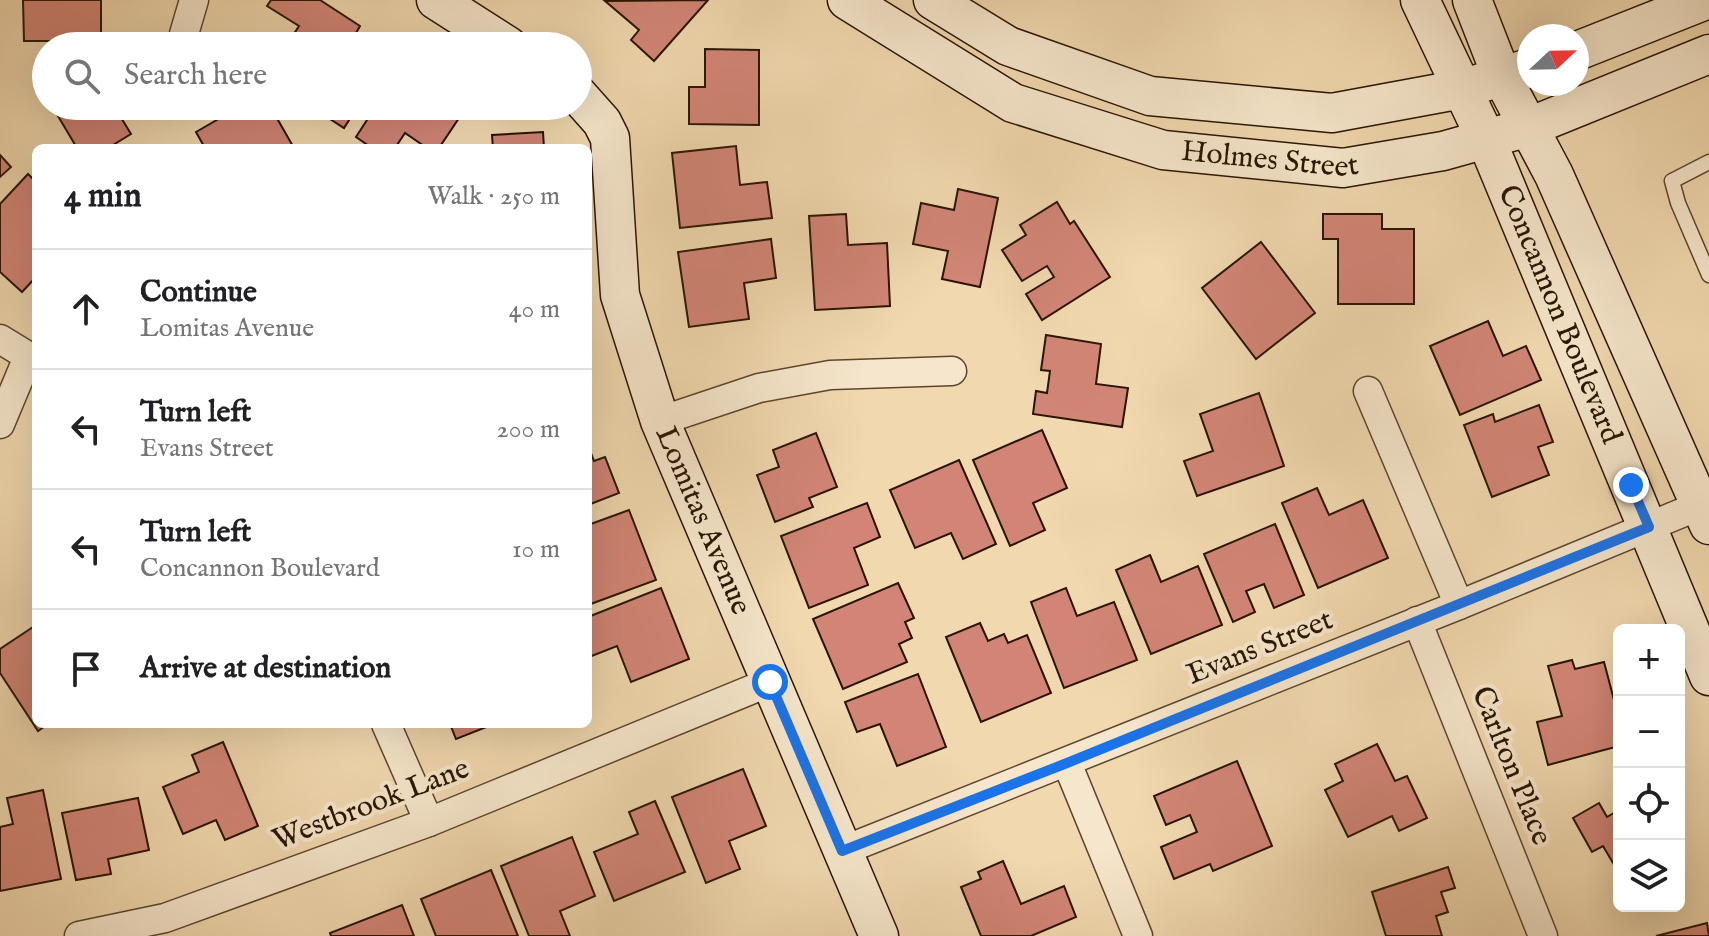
<!DOCTYPE html>
<meta charset="utf-8">
<style>
:root{--surface:#fff;--page:#f6f6f6;--text:#202124;--muted:#757577;--line:#e0e0e0}
body{margin:0;font-family:"IM FELL English",serif;background:var(--page);color:var(--text)}
.controls{position:absolute;right:24px;bottom:24px;display:grid;overflow:hidden;border-radius:12px;box-shadow:0 8px 32px #0002}
.controls button{width:72px;height:72px;display:grid;place-items:center;padding:0;border:0;border-bottom:2px solid var(--line);background:var(--surface);color:var(--text);font:40px sans-serif}
.compass{position:absolute;left:1517px;top:24px;width:72px;height:72px;border-radius:50%;background:var(--surface);box-shadow:0 8px 32px #0002;rotate:68deg}
.stop{position:absolute;width:24px;height:24px;margin:-18px;border:6px solid #1a73e8;border-radius:50%;background:#fff}
.stop.end{background:#1a73e8;border-color:#fff;box-shadow:0 2px 8px #0008}
.list{margin:0;padding:0;list-style:none}
h2{display:flex;justify-content:space-between;align-items:center;height:104px;margin:0;padding:0 32px;font-size:34px}
h2 small{font-size:26px;font-weight:400;color:var(--muted)}
.list li{display:grid;grid-template-columns:52px 1fr auto;gap:24px;align-items:center;box-sizing:border-box;height:120px;padding:0 32px;border-top:2px solid var(--line)}
.list b{display:block;font-size:30px;white-space:nowrap}
.list p{margin:0;font-size:26px;white-space:nowrap;color:var(--muted)}
.list em{font-size:26px;font-style:normal;color:var(--muted)}
.icon{flex:none;width:44px;height:44px;fill:none;stroke:currentColor;stroke-width:2;stroke-linecap:round;stroke-linejoin:round}
.map{position:relative;flex:none;width:1709px;height:936px;overflow:hidden}
.search{position:absolute;background:var(--surface);box-shadow:0 8px 32px #0002;left:32px;top:32px;width:560px;height:88px;display:flex;align-items:center;gap:20px;box-sizing:border-box;padding:0 28px;border-radius:44px;color:var(--muted);font-size:30px}
.panel{position:absolute;background:var(--surface);box-shadow:0 8px 32px #0002;left:32px;top:144px;width:560px;height:584px;border-radius:12px}
.map>svg:first-child{display:block}
</style>
<div class="map">
<svg width="1709" height="936" viewBox="0 0 1709 936">
<rect width="100%" height="100%" fill="#f1d8af"/>
<filter id="stains"><feTurbulence type="fractalNoise" baseFrequency=".0025" numOctaves="4"/><feColorMatrix values="0 0 0 0 .2 0 0 0 0 .09 0 0 0 0 .02 0 0 0 .5 -.17"/></filter>
<radialGradient id="worn" r=".72"><stop offset=".6" stop-color="#630" stop-opacity="0"/><stop offset="1" stop-color="#630" stop-opacity=".3"/></radialGradient>
<g fill="#d28576" stroke="#291500" stroke-width="2">
<polygon points="23,0 101,0 101,41 24,41"/>
<polygon points="271,0 320,0 360,26 352,40 361,46 286,46 299,26 267,6"/>
<polygon points="708,0 654,61 631,40 639,30 605,1"/>
<polygon points="705,49 759,50 759,125 689,124 689,87 705,87"/>
<polygon points="52,106 114,106 131,134 108,148 77,148"/>
<polygon points="241,106 270,106 294,148 205,148 196,132"/>
<polygon points="310,106 358,106 344,128"/>
<polygon points="376,106 467,106 439,148 427,148 405,133 395,148 372,148 356,137"/>
<polygon points="543,132 544,148 493,148 492,135"/>
<polygon points="736,146 740,185 767,182 772,218 680,228 672,153"/>
<polygon points="0,155 11,167 0,177"/>
<polygon points="28,174 36,182 36,277 22,292 0,272 0,204"/>
<polygon points="958,189 998,198 980,287 942,279 948,251 913,244 921,203 954,210"/>
<polygon points="1057,202 1070,224 1074,221 1110,277 1042,320 1026,294 1054,277 1047,266 1022,281 1002,250 1026,235 1020,225"/>
<polygon points="846,214 848,245 887,243 890,306 815,310 809,216"/>
<polygon points="1323,214 1382,214 1382,229 1414,229 1414,304 1338,304 1338,239 1323,239"/>
<polygon points="771,239 776,278 744,283 749,319 689,327 678,252"/>
<polygon points="1261,242 1315,313 1256,359 1202,288"/>
<polygon points="1488,321 1503,356 1526,346 1541,380 1460,415 1430,346"/>
<polygon points="1046,335 1101,344 1096,384 1128,388 1122,427 1033,414 1036,391 1047,393 1050,371 1041,370"/>
<polygon points="1259,393 1284,466 1197,496 1184,461 1213,451 1200,414"/>
<polygon points="1539,405 1553,442 1538,447 1549,475 1492,497 1464,425 1493,414 1495,422"/>
<polygon points="1042,430 1067,488 1033,503 1045,530 1010,546 973,460"/>
<polygon points="816,433 837,487 809,498 813,507 775,522 757,475 779,467 773,450"/>
<polygon points="588,445 594,461 605,457 619,493 588,505"/>
<polygon points="959,460 996,544 963,559 951,533 915,548 890,490"/>
<polygon points="1317,488 1329,515 1363,500 1388,558 1318,588 1282,503"/>
<polygon points="867,503 880,537 854,548 868,585 809,608 781,536"/>
<polygon points="629,510 656,580 588,605 588,525"/>
<polygon points="1275,524 1304,595 1274,608 1264,584 1246,591 1255,612 1233,622 1204,554"/>
<polygon points="1150,555 1161,582 1198,566 1222,625 1151,654 1116,570"/>
<polygon points="898,583 914,618 905,622 912,638 899,644 907,662 843,689 813,619"/>
<polygon points="661,588 689,659 631,682 617,646 589,657 588,617"/>
<polygon points="1066,588 1077,616 1114,602 1137,660 1064,688 1031,602"/>
<polygon points="980,623 988,641 1004,634 1008,643 1027,635 1051,693 981,722 946,637"/>
<polygon points="36,625 36,724 48,724 38,731 0,673 0,649"/>
<polygon points="1572,660 1575,669 1604,662 1619,719 1619,746 1548,765 1537,722 1562,716 1548,666"/>
<polygon points="918,674 946,747 897,766 880,724 857,732 845,702"/>
<polygon points="450,724 494,724 456,739"/>
<polygon points="223,742 258,826 225,840 216,820 183,834 163,787 199,772 192,755"/>
<polygon points="1377,744 1395,781 1407,776 1427,818 1399,831 1392,816 1348,837 1325,790 1343,781 1335,764"/>
<polygon points="1237,761 1272,846 1213,871 1210,864 1174,879 1161,847 1197,832 1190,815 1166,825 1154,796"/>
<polygon points="743,769 766,826 729,841 740,869 706,883 672,797"/>
<polygon points="43,790 61,879 0,891 0,827 13,824 7,798"/>
<polygon points="138,798 149,850 108,859 111,874 76,880 62,813"/>
<polygon points="655,801 685,872 614,901 594,852 638,834 629,812"/>
<polygon points="1599,803 1607,817 1619,810 1619,873 1603,846 1592,852 1573,818"/>
<polygon points="572,837 595,896 560,911 570,936 529,936 501,866"/>
<polygon points="1003,861 1021,904 1064,886 1076,917 1031,936 981,936 961,887 981,879 978,872"/>
<polygon points="1448,867 1455,888 1441,892 1448,912 1436,916 1442,936 1386,936 1372,892"/>
<polygon points="491,870 518,936 436,936 421,899"/>
<polygon points="402,905 414,936 331,936 330,933"/>
<polygon points="1707,923 1709,936 1656,936"/>
</g>
<g fill="none" stroke-linecap="round" stroke-linejoin="round">
<defs>
<polyline id="lane" points="1709,162 1672,181 1678,203 1709,275"/>
<g id="street">
<polyline points="184,34 194,0"/>
<polyline points="0,339 36,361"/>
<polyline points="1368,391 1459,605"/>
<polyline points="660,421 759,388 830,375 952,371"/>
<polyline points="0,424 28,357"/>
<polyline points="1417,621 1543,936"/>
<polyline points="386,724 429,822"/>
<polyline points="1067,763 1138,936"/>
<polyline points="842,851 1459,605 1701,505"/>
<polyline points="79,936 165,918 429,822 770,682"/>
</g>
<g id="secondary">
<polyline points="436,0 508,46"/>
<path id="s1" d="M 847,0 L 1013,103 L 1163,150 L 1343,168 L 1443,151 L 1529,127 L 1709,54"/>
<polyline points="933,0 1008,46 1150,96 1332,113 1462,89 1529,68"/>
<path id="s2" d="M 1420,0 L 1486,139 L 1709,676"/>
<polyline points="1472,0 1502,77 1554,175 1709,525"/>
<polyline points="1577,51 1706,0"/>
<path id="s3" d="M 578,95 L 602,122 L 610,138 L 620,295 L 660,421 L 879,936"/>
</g>
</defs>
<use href="#lane" stroke="#5b462c" stroke-width="17"/>
<use href="#street" stroke="#5b462c" stroke-width="31"/>
<use href="#secondary" stroke="#291500" stroke-width="41"/>
<use href="#lane" stroke="#f6e6cb" stroke-width="14"/>
<use href="#street" stroke="#f6e6cb" stroke-width="28"/>
<use href="#secondary" stroke="#f6e6cb" stroke-width="38"/>
</g>
<g fill="none" stroke-linecap="round" stroke-linejoin="round">
<polyline stroke="#1a73e8" stroke-width="10" points="770,682 842,851 1067,763 1649,527 1631,485"/>
</g>
<g text-anchor="middle" dominant-baseline="central" stroke-width="8" stroke-linejoin="round" paint-order="stroke">
<g font-size="30" fill="#291500" stroke="#f6e6cb">
<text stroke="none"><textPath href="#s1" startOffset="460">Holmes Street</textPath></text>
<text stroke="none"><textPath href="#s2" startOffset="344">Concannon Boulevard</textPath></text>
<text stroke="none"><textPath href="#s3" startOffset="452">Lomitas Avenue</textPath></text>
<text transform="translate(1260 648) rotate(-22)">Evans Street</text>
<text transform="translate(1511 766) rotate(68)">Carlton Place</text>
<text transform="translate(371 805) rotate(-21)">Westbrook Lane</text>
</g>
</g>
<rect width="100%" height="100%" filter="url(#stains)"/>
<rect width="100%" height="100%" fill="url(#worn)"/>
</svg>
<div class="controls">
<button>+</button>
<button>−</button>
<button><svg class="icon" aria-label="locate" viewBox="0 0 24 24"><circle cx="12" cy="12" r="6"/><path d="M12 2v4M12 18v4M2 12h4M18 12h4"/></svg></button>
<button><svg class="icon" aria-label="layers" viewBox="0 0 24 24"><path d="M12 4l9 5-9 5-9-5zM3 14l9 5 9-5"/></svg></button>
</div>
<svg class="compass" viewBox="-18 -18 36 36"><path d="M0-13l5 13h-10z" fill="#e53935"/><path d="M0 13l5-13h-10z" fill="#757577"/></svg>
<div class="stop" style="left:770px;top:682px"></div>
<div class="stop end" style="left:1631px;top:485px"></div>
<div class="search"><svg class="icon" aria-label="search" viewBox="0 0 24 24"><circle cx="10" cy="10" r="6"/><path d="M15 15l6 6"/></svg>Search here</div>
<section class="panel">
<h2>4 min<small>Walk · 250 m</small></h2>
<ul class="list">
<li><svg class="icon" aria-label="ahead" viewBox="0 0 24 24"><path d="M12 20V5M6 11l6-6 6 6"/></svg><div><b>Continue</b><p>Lomitas Avenue</p></div><em>40 m</em></li>
<li><svg class="icon" aria-label="left" viewBox="0 0 24 24"><path d="M17 20v-9H6M10 6l-5 5 5 5"/></svg><div><b>Turn left</b><p>Evans Street</p></div><em>200 m</em></li>
<li><svg class="icon" aria-label="left" viewBox="0 0 24 24"><path d="M17 20v-9H6M10 6l-5 5 5 5"/></svg><div><b>Turn left</b><p>Concannon Boulevard</p></div><em>10 m</em></li>
<li><svg class="icon" aria-label="arrive" viewBox="0 0 24 24"><path d="M6 21V4h12l-3 4 3 4H6"/></svg><div><b>Arrive at destination</b></div></li>
</ul>
</section>
</div>
